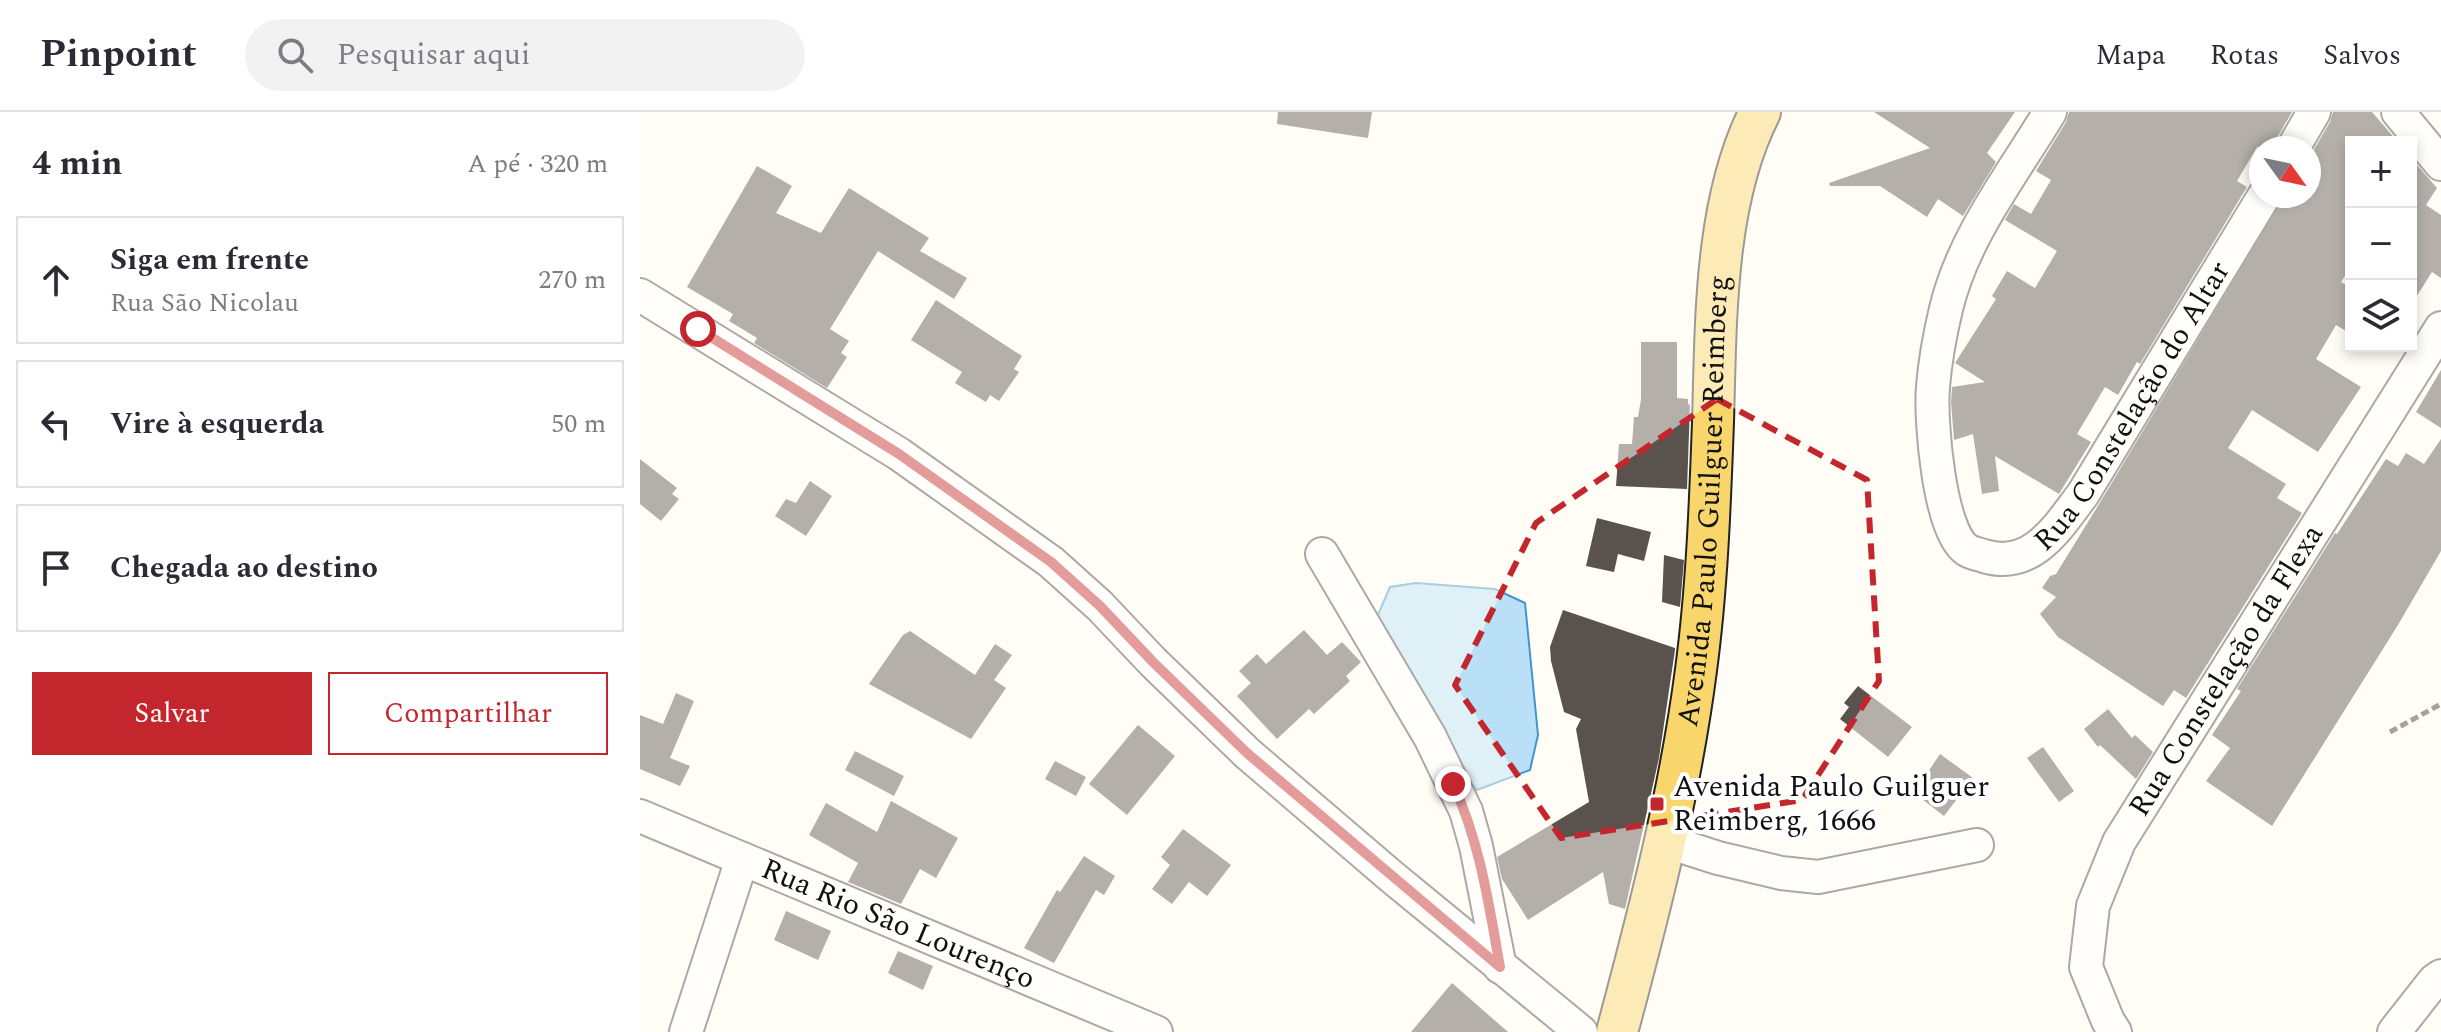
<!DOCTYPE html>
<html lang="pt">
<meta charset="utf-8">
<style>
:root{--surface:#fff;--page:#f2f2f3;--text:#2b2b33;--muted:#7c7c81;--line:#e1e1e2;--accent:#c4262e}
body{margin:0;font-family:Spectral,serif;background:var(--page);color:var(--text)}
.controls{position:absolute;right:24px;top:24px;display:grid;overflow:hidden;border-radius:0px;box-shadow:0 4px 12px #0003}
.controls button{width:72px;height:72px;display:grid;place-items:center;padding:0;border:0;border-bottom:2px solid var(--line);background:var(--surface);color:var(--text);font:40px sans-serif}
.compass{position:absolute;left:1609px;top:24px;width:72px;height:72px;border-radius:50%;background:var(--surface);box-shadow:0 4px 12px #0003;rotate:123deg}
.stop{position:absolute;width:24px;height:24px;margin:-18px;border:6px solid #c4262e;border-radius:50%;background:#fff}
.stop.end{background:#c4262e;border-color:#fff;box-shadow:0 2px 8px #0008}
.list{margin:0;padding:0;list-style:none}
h2{display:flex;justify-content:space-between;align-items:center;height:104px;margin:0;padding:0 32px;font-size:34px}
h2 small{font-size:26px;font-weight:400;color:var(--muted)}
.list li{display:grid;grid-template-columns:52px 1fr auto;gap:24px;align-items:center;box-sizing:border-box;height:128px;margin:0 16px 16px;padding:0 16px;border:2px solid var(--line);border-radius:0px}
.list b{display:block;font-size:30px;white-space:nowrap}
.list p{margin:0;font-size:26px;white-space:nowrap;color:var(--muted)}
.list em{font-size:26px;font-style:normal;color:var(--muted)}
.actions{display:flex;gap:16px;padding:24px 32px}
.actions a{flex:1;padding:18px 0;border:2px solid var(--accent);border-radius:0px;text-align:center;font-size:28px;color:var(--accent)}
.actions .main{background:var(--accent);color:#fff}
.icon{flex:none;width:44px;height:44px;fill:none;stroke:currentColor;stroke-width:2;stroke-linecap:round;stroke-linejoin:round}
.map{position:relative;flex:none;width:1801px;height:920px;overflow:hidden}
header{display:flex;align-items:center;gap:48px;box-sizing:border-box;height:112px;padding:0 40px;background:var(--surface);border-bottom:2px solid var(--line)}
header strong{font-size:38px}
nav{display:flex;gap:44px;margin-inline-start:auto;font-size:28px}
.search{width:560px;height:72px;background:var(--page);display:flex;align-items:center;gap:20px;box-sizing:border-box;padding:0 28px;border-radius:44px;color:var(--muted);font-size:30px}
main{display:flex}
aside{flex:1;background:var(--surface)}
.map>svg:first-child{display:block}
</style>
<header>
<strong>Pinpoint</strong>
<div class="search"><svg class="icon" aria-label="search" viewBox="0 0 24 24"><circle cx="10" cy="10" r="6"/><path d="M15 15l6 6"/></svg>Pesquisar aqui</div>
<nav><a>Mapa</a><a>Rotas</a><a>Salvos</a></nav>
</header>
<main>
<aside>
<h2>4 min<small>A pé · 320 m</small></h2>
<ul class="list">
<li><svg class="icon" aria-label="ahead" viewBox="0 0 24 24"><path d="M12 20V5M6 11l6-6 6 6"/></svg><div><b>Siga em frente</b><p>Rua São Nicolau</p></div><em>270 m</em></li>
<li><svg class="icon" aria-label="left" viewBox="0 0 24 24"><path d="M17 20v-9H6M10 6l-5 5 5 5"/></svg><div><b>Vire à esquerda</b></div><em>50 m</em></li>
<li><svg class="icon" aria-label="arrive" viewBox="0 0 24 24"><path d="M6 21V4h12l-3 4 3 4H6"/></svg><div><b>Chegada ao destino</b></div></li>
</ul>
<div class="actions"><a class="main">Salvar</a><a>Compartilhar</a></div>
</aside>
<div class="map">
<svg width="1801" height="920" viewBox="0 0 1801 920">
<rect width="100%" height="100%" fill="#fffdf5"/>
<polygon fill="#b9e0f7" stroke="#3f96cf" stroke-width="2" points="776,471 855,477 885,491 898,623 890,658 837,678 807,643 734,512 750,475"/>
<g fill="#5a524d">
<polygon points="638,0 732,0 728,26 637,12"/>
<polygon points="1234,0 1375,0 1347,41 1356,50 1323,104 1298,87 1287,105 1240,74 1190,74 1189,71 1290,36"/>
<polygon points="1429,0 1652,0 1631,36 1617,35 1597,69 1607,75 1500,252 1497,250 1478,283 1465,275 1437,322 1451,330 1419,382 1355,344 1359,379 1342,382 1333,322 1314,328 1311,290 1312,275 1345,270 1315,251 1356,187 1352,184 1367,159 1395,176 1417,139 1365,108 1374,92 1391,102 1411,68 1396,59 1426,10"/>
<polygon points="1693,0 1732,0 1758,30 1711,30 1711,155 1701,170 1711,176 1711,222 1696,213 1676,247 1721,275 1678,340 1612,298 1588,336 1646,372 1637,386 1662,401 1546,586 1534,578 1523,594 1418,525 1400,502 1416,485 1402,476 1410,464 1416,462 1459,392 1643,86 1654,94 1661,84 1669,84 1669,46 1690,10"/>
<polygon points="1771,46 1797,76 1786,93 1801,103 1801,166 1792,160 1771,193"/>
<polygon points="117,54 152,74 136,101 181,121 209,76 289,126 280,139 327,166 314,187 238,139 190,217 209,229 201,241 207,245 187,276 114,231 117,226 89,209 93,202 47,175"/>
<polygon points="296,188 382,244 374,257 379,260 359,289 350,283 346,290 315,271 322,260 271,228"/>
<polygon points="1001,230 1037,230 1037,286 1048,287 1048,292 1050,293 1047,377 976,374 979,332 992,332 994,305 998,305 1001,287"/>
<polygon points="1801,258 1801,316 1776,300"/>
<polygon points="1801,327 1801,439 1758,513 1632,714 1566,669 1590,636 1572,623 1601,579 1597,577 1695,421 1697,422 1746,347 1758,354 1766,341 1784,352"/>
<polygon points="0,347 37,376 32,382 39,387 21,409 0,392"/>
<polygon points="170,369 192,384 166,424 135,404 146,387 156,391"/>
<polygon points="957,406 1011,420 1004,449 978,442 974,460 946,454"/>
<polygon points="1024,443 1044,448 1040,495 1022,490"/>
<polygon points="923,498 1035,536 1035,538 1019,646 985,797 969,792 963,760 888,808 862,767 857,745 949,690 936,617 941,607 924,600 911,549 910,535"/>
<polygon points="664,518 687,543 702,530 721,550 706,564 710,569 674,602 669,597 637,627 597,584 611,571 599,559 617,542 626,552"/>
<polygon points="270,519 335,563 355,532 372,543 354,568 366,576 331,627 229,572 263,523"/>
<polygon points="1218,574 1272,615 1248,645 1200,607 1209,595 1204,591"/>
<polygon points="36,581 54,589 30,646 50,654 40,674 0,657 0,603 23,612"/>
<polygon points="1468,597 1492,626 1495,623 1513,640 1496,667 1460,633 1458,635 1444,617"/>
<polygon points="498,613 535,644 487,703 449,672"/>
<polygon points="1403,635 1434,679 1419,690 1387,646"/>
<polygon points="215,639 264,664 254,684 205,658"/>
<polygon points="1300,642 1333,666 1304,704 1274,681"/>
<polygon points="415,649 446,665 436,684 405,667"/>
<polygon points="251,689 318,726 296,766 280,757 261,792 208,770 218,751 169,723 186,691 237,720"/>
<polygon points="543,717 591,753 567,784 549,770 532,792 512,777 530,753 521,745"/>
<polygon points="444,744 475,764 464,783 456,778 414,851 384,836 417,778 420,780"/>
<polygon points="146,799 191,819 178,848 134,828"/>
<polygon points="258,839 293,854 283,878 248,861"/>
<polygon points="812,871 868,920 771,920"/>
</g>
<g fill="none" stroke-linecap="round" stroke-linejoin="round">
<defs>
<g id="minor">
<path id="s1" d="M 1410,0 C 1372,63 1323,125 1306,197 C 1300,222 1295,250 1293,275 C 1290,306 1299,421 1327,438 C 1331,441 1339,442 1344,444 C 1392,459 1418,415 1443,382 L 1624,84"/>
<polyline points="1758,0 1801,52"/>
<polyline points="1653,36 1674,0"/>
<polyline points="0,183 259,342 411,450 460,494 513,550 607,641 752,765 941,920"/>
<polyline points="682,442 790,625 826,699 836,734 860,855"/>
<path id="s2" d="M 0,704 L 516,920"/>
<polyline points="1025,729 1078,746 1141,761 1178,765 1337,733"/>
<polyline points="46,920 102,747"/>
<path id="s3" d="M 1475,920 L 1468,909 L 1446,855 L 1453,794 L 1479,730 L 1801,216"/>
<polyline points="1754,920 1794,869 1801,864"/>
</g>
<g id="major">
<path id="s4" d="M 977,920 C 1009,801 1040,681 1056,558 C 1067,476 1070,392 1073,310 C 1076,210 1074,90 1120,0"/>
</g>
</defs>
<use href="#minor" stroke="#444" stroke-width="36"/>
<use href="#major" stroke="#222" stroke-width="44"/>
<polyline stroke="#333" stroke-width="5" stroke-dasharray="8 4" stroke-linecap="butt" points="1750,620 1801,592"/>
<use href="#minor" stroke="#fff" stroke-width="32"/>
<use href="#major" stroke="#f9d66b" stroke-width="40"/>
</g>
<g fill="none" stroke-linecap="round" stroke-linejoin="round">
<path stroke="#c4262e" stroke-width="10" d="M 58,217 L 259,342 L 411,450 L 460,494 L 513,550 L 607,641 L 860,855 C 849,793 840,730 813,672"/>
</g>
<path d="M0 0H1801V920H0ZM 1077,287 L 1227,368 L 1239,569 L 1162,688 L 921,726 L 815,573 L 896,411 Z" fill="#fffdf5" fill-opacity=".55" fill-rule="evenodd"/>
<path fill="none" stroke="#c4262e" stroke-width="6" stroke-dasharray="16 10" stroke-linejoin="round" d="M 1077,287 L 1227,368 L 1239,569 L 1162,688 L 921,726 L 815,573 L 896,411 Z"/>
<rect fill="#c4262e" stroke="#fff" stroke-width="3" x="1009" y="684" width="16" height="16" rx="4"/>
<g text-anchor="middle" dominant-baseline="central" stroke-width="8" stroke-linejoin="round" paint-order="stroke">
<g font-size="30" fill="#111" stroke="#fff">
<text stroke="none"><textPath href="#s1" startOffset="718">Rua Constelação do Altar</textPath></text>
<text stroke="none"><textPath href="#s4" startOffset="540">Avenida Paulo Guilguer Reimberg</textPath></text>
<text stroke="none"><textPath href="#s3" startOffset="404">Rua Constelação da Flexa</textPath></text>
<text stroke="none"><textPath href="#s2" startOffset="280">Rua Rio São Lourenço</textPath></text>
</g>
<g font-size="30" fill="#111" stroke="#fff" text-anchor="start">
<text x="1033" y="675">Avenida Paulo Guilguer<tspan x="1033" dy="34">Reimberg, 1666</tspan></text>
</g>
</g>
</svg>
<div class="controls">
<button>+</button>
<button>−</button>
<button><svg class="icon" aria-label="layers" viewBox="0 0 24 24"><path d="M12 4l9 5-9 5-9-5zM3 14l9 5 9-5"/></svg></button>
</div>
<svg class="compass" viewBox="-18 -18 36 36"><path d="M0-13l5 13h-10z" fill="#e53935"/><path d="M0 13l5-13h-10z" fill="#7c7c81"/></svg>
<div class="stop" style="left:58px;top:217px"></div>
<div class="stop end" style="left:813px;top:672px"></div>
</div>
</main>
